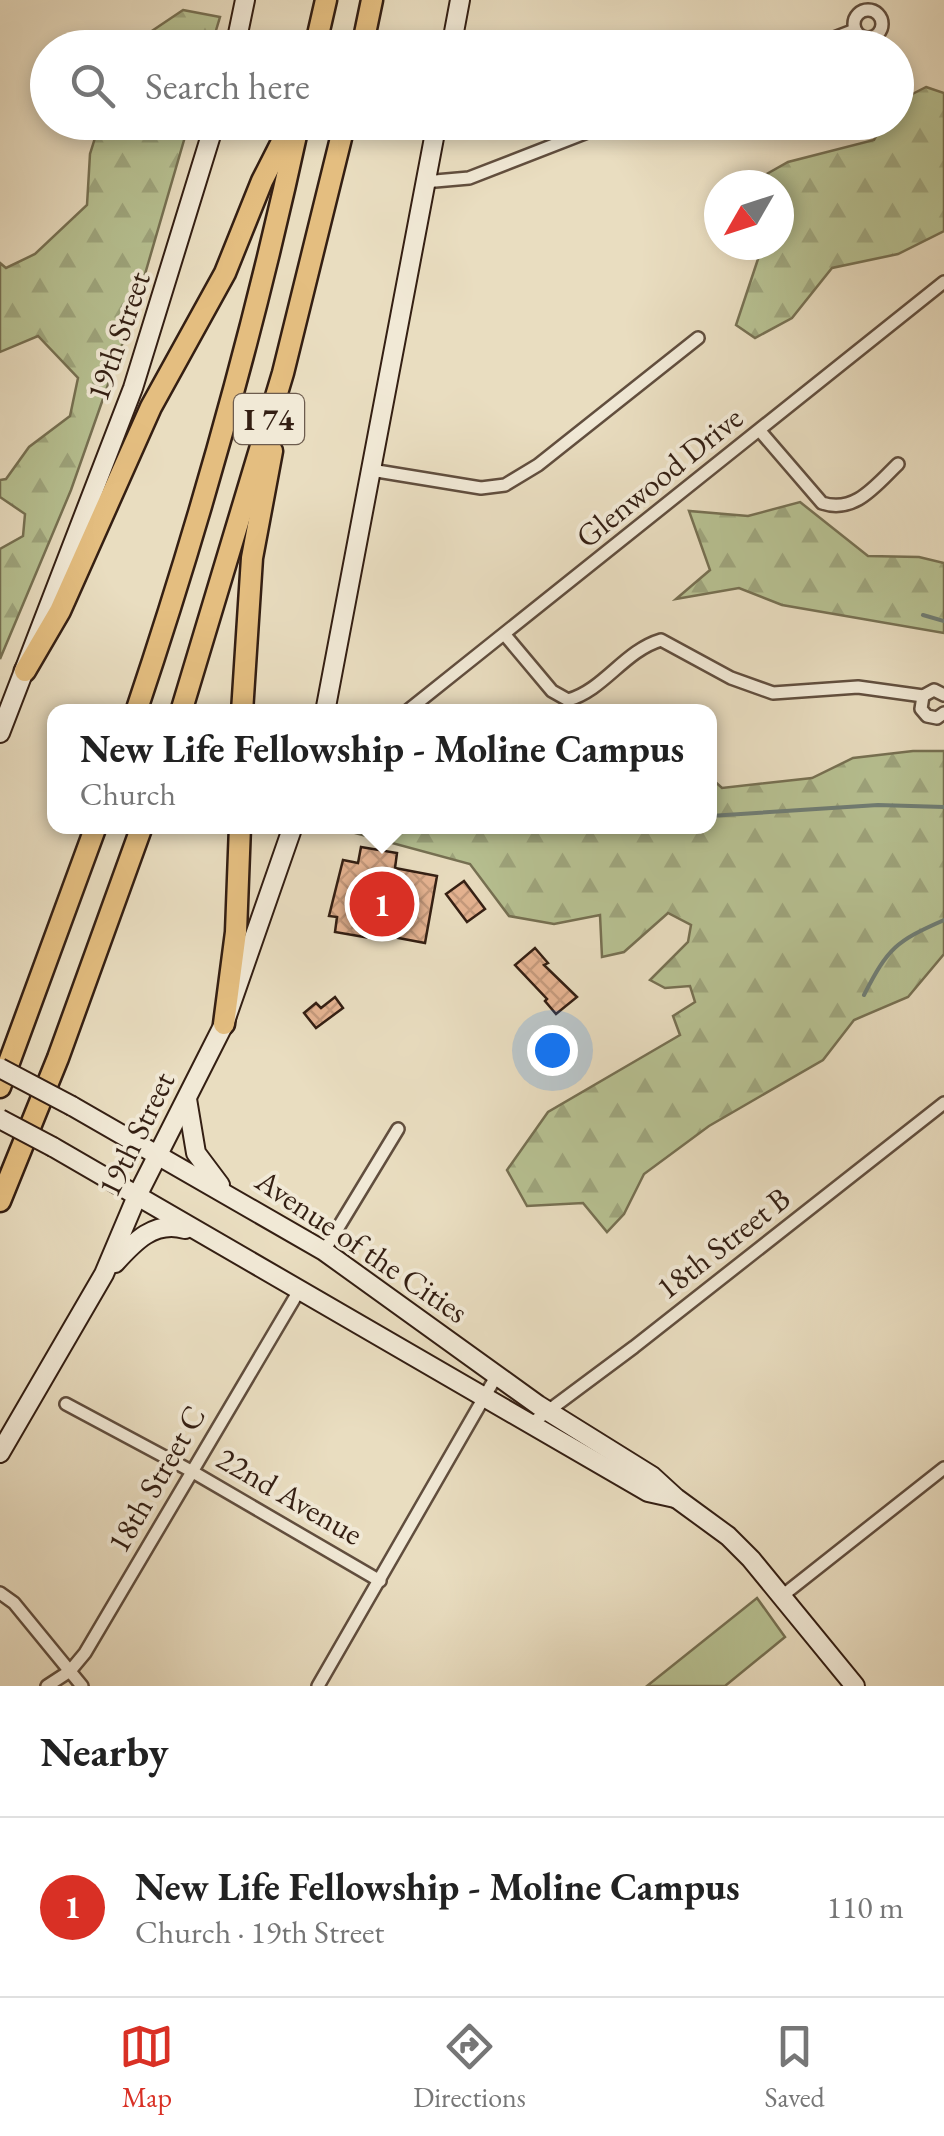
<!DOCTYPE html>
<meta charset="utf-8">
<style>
:root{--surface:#fff;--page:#f6f6f6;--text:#222;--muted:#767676;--line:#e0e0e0;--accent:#d93025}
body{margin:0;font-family:"EB Garamond",serif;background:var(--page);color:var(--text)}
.compass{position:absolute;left:704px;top:170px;width:90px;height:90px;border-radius:50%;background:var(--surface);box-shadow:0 5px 15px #0003;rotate:231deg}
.you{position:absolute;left:552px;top:1050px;width:35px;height:35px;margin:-25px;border:8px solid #fff;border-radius:50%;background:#1a73e8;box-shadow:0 0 0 15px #1a73e833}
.badge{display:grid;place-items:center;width:65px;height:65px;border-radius:50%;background:var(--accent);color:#fff;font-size:32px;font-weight:700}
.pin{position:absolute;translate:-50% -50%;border:5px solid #fff;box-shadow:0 2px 10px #0006}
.popup{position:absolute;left:47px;top:704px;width:670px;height:130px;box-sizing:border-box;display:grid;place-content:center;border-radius:20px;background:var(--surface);filter:drop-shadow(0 2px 8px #0005);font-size:32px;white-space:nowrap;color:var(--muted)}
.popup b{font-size:38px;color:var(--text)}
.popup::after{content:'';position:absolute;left:50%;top:100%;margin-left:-20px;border:20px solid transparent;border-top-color:var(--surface)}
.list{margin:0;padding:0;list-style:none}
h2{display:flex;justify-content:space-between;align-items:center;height:130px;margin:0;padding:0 40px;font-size:42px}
h2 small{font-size:32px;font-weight:400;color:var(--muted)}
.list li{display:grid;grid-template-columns:65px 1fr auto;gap:30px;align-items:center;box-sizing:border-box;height:180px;padding:0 40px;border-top:2px solid var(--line)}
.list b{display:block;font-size:38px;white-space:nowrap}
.list p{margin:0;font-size:32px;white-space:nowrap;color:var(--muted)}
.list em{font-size:32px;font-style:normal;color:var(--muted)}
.icon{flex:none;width:55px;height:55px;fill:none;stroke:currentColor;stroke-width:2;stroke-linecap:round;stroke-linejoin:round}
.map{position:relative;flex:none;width:944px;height:1686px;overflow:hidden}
.search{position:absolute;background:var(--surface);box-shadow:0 5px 15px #0003;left:30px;right:30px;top:30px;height:110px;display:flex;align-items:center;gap:25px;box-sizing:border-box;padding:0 35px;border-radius:55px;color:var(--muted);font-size:38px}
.sheet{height:310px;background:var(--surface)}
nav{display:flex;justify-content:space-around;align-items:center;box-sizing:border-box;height:140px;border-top:2px solid var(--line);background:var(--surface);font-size:28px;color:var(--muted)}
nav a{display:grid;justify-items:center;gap:5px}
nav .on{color:var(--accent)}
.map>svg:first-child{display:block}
</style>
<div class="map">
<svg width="944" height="1686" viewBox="0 0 944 1686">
<defs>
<pattern id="forest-firs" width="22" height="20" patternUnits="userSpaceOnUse" patternTransform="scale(2.5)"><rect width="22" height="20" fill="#b7c192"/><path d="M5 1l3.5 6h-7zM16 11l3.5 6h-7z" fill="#9ea57d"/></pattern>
<pattern id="building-cross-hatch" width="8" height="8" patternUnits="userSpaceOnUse" patternTransform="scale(2.5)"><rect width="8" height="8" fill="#e5b391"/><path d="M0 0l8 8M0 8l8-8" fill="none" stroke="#c59a7c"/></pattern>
</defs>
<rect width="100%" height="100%" fill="#e9ddc0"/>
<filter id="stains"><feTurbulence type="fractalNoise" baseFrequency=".002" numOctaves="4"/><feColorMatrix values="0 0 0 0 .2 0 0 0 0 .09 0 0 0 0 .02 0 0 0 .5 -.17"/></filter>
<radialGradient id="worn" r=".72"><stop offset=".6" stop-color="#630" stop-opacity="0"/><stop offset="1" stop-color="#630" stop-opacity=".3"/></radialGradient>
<g fill="url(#forest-firs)" stroke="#767052" stroke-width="2.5">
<polygon points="183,10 220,17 211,47 134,47 140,39"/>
<polygon points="926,87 944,93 944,231 898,254 832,268 792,318 755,338 736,325 759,256 748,245 779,245 779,185 747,185 788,162 874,140 883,123 896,122 897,102"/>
<polygon points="100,122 189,123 136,305 71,490 0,659 0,549 23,536 25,514 0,497 0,480 6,479 29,447 70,416 78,378 38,336 0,352 0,263 6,268 35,254 87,205 90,154"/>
<polygon points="800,502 868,556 919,557 944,563 944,633 782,605 739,588 676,599 710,570 689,511 748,516"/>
<polygon points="913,751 944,751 944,954 908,997 854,1020 823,1060 709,1126 644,1174 624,1214 607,1232 583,1203 527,1206 507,1170 548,1112 680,1035 673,1016 695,1002 690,986 665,988 650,980 688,942 691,925 668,913 624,952 602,957 600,915 554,924 509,916 470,864 333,827 710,826 710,777 722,788 812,778 853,758"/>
</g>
<polygon fill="#b7c192" stroke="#767052" stroke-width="2.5" points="757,1598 785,1637 725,1686 647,1686"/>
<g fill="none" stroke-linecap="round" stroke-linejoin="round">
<g stroke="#6f7d75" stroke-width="4">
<polyline points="923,615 944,621"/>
<polyline points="710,816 878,805 944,807"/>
<path d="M 864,995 C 888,948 896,941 944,920"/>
</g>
</g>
<g fill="url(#building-cross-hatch)" stroke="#341f13" stroke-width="2.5">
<polygon points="361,847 397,853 395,868 437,876 425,943 377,934 376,939 335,932 337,917 329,916 343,860 358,863"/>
<polygon points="464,881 485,909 467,922 446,894"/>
<polygon points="535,948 548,963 544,965 577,997 556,1014 545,1001 547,999 515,965"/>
<polygon points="335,997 343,1008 316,1028 304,1013 316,1003 321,1008"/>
</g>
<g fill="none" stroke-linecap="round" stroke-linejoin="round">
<defs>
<g id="street">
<circle cx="868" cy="24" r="14"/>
<polyline points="808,48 855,30"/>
<polyline points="424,182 469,178 613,122"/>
<path d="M 760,431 L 822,503 C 855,514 876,485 898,464"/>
<polyline points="371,470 481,488 505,485 538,465 698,338"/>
<path d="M 505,635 L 552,691 L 568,700 C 604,690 624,651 661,640 L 731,678 L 773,693 L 858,687 L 923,696 L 934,690 L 944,695"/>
<polyline points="923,696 921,709 927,716 937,718 944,713"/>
<polyline points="406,712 944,282"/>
<polyline points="324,1251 398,1129"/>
<polyline points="66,1404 193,1472 380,1581"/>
<polyline points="532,1423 634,1347 944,1103"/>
<polyline points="0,1593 14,1603 82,1686"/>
<polyline points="782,1596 944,1468"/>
<polyline points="47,1686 70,1671 85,1653 300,1289"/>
<polyline points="318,1686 497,1375"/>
</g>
<g id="secondary">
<polyline points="235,48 245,0"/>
<polyline points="451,48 460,0"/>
<polyline points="325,712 437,122"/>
<polyline points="0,733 133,388 215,122"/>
<polyline points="187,1099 196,1153 220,1185"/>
<polyline points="72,1106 324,1251 538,1405 652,1476 676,1498 728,1536 751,1559 855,1686"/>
<polyline points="53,1147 648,1492 675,1498"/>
<path d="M 115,1263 C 134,1242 154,1220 185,1229"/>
<polyline points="0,1453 104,1274 137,1196 224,1024 293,826"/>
</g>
<g id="highway">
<polyline points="315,48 326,0"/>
<polyline points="362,48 372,0"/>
<polyline points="25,671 60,611 151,407 225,273 262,181 291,124"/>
<path d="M 136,712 C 201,519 256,321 299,122"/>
<polyline points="181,712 283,373 345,122"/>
<polyline points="242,712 252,558 272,451"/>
<polyline points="224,1024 236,932 240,826"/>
<polyline points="0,1087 96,826"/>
<polyline points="0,1201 58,1058 142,826"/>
</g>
</defs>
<use href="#street" stroke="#614e3e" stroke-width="16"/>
<use href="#secondary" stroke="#341f13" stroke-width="22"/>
<use href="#highway" stroke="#341f13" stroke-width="25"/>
<use href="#street" stroke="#f1e9d6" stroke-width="11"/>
<use href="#secondary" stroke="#f1e9d6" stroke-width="18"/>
<use href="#highway" stroke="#e4be80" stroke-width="20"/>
<defs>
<g id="secondary-bridge">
<polyline points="0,1068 72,1106"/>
<polyline points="0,1119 53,1147"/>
</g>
</defs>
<use href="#secondary-bridge" stroke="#341f13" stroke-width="22" stroke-linecap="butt"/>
<use href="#secondary-bridge" stroke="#f1e9d6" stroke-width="18"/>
</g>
<g text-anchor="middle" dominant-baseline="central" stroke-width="8" stroke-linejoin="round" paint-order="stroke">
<rect fill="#f1e9d6" stroke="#6d5c4e" stroke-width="2.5" x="234" y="394" width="70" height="50" rx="8"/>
<g font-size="30" font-weight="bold" fill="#341f13">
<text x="269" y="419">I 74</text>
</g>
<g font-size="32" fill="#341f13" stroke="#f1e9d6">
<text transform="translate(118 336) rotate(-71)">19th Street</text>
<text transform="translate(659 477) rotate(-39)">Glenwood Drive</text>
<text transform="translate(136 1134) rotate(-64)">19th Street</text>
<text transform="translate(723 1243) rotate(-38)">18th Street B</text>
<text transform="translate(362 1246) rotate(34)">Avenue of the Cities</text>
<text transform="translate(156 1479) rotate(-60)">18th Street C</text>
<text transform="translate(290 1496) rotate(30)">22nd Avenue</text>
</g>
</g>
<rect width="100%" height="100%" filter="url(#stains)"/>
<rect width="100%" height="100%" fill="url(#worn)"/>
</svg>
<svg class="compass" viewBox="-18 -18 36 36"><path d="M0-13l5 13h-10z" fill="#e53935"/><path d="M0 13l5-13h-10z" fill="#767676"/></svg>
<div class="you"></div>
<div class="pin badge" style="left:382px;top:904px">1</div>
<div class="popup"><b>New Life Fellowship - Moline Campus</b>Church</div>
<div class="search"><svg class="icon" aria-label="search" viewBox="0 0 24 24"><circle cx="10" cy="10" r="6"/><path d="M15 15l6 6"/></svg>Search here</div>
</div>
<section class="sheet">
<h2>Nearby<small></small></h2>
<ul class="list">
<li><span class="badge">1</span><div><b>New Life Fellowship - Moline Campus</b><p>Church · 19th Street</p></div><em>110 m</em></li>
</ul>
</section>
<nav>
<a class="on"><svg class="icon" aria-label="map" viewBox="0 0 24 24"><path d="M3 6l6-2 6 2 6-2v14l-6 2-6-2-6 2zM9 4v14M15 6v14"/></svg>Map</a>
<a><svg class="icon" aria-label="directions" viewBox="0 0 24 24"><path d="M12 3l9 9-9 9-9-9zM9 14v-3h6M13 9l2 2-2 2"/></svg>Directions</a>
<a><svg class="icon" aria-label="saved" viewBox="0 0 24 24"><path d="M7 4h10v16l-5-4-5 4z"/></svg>Saved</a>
</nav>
